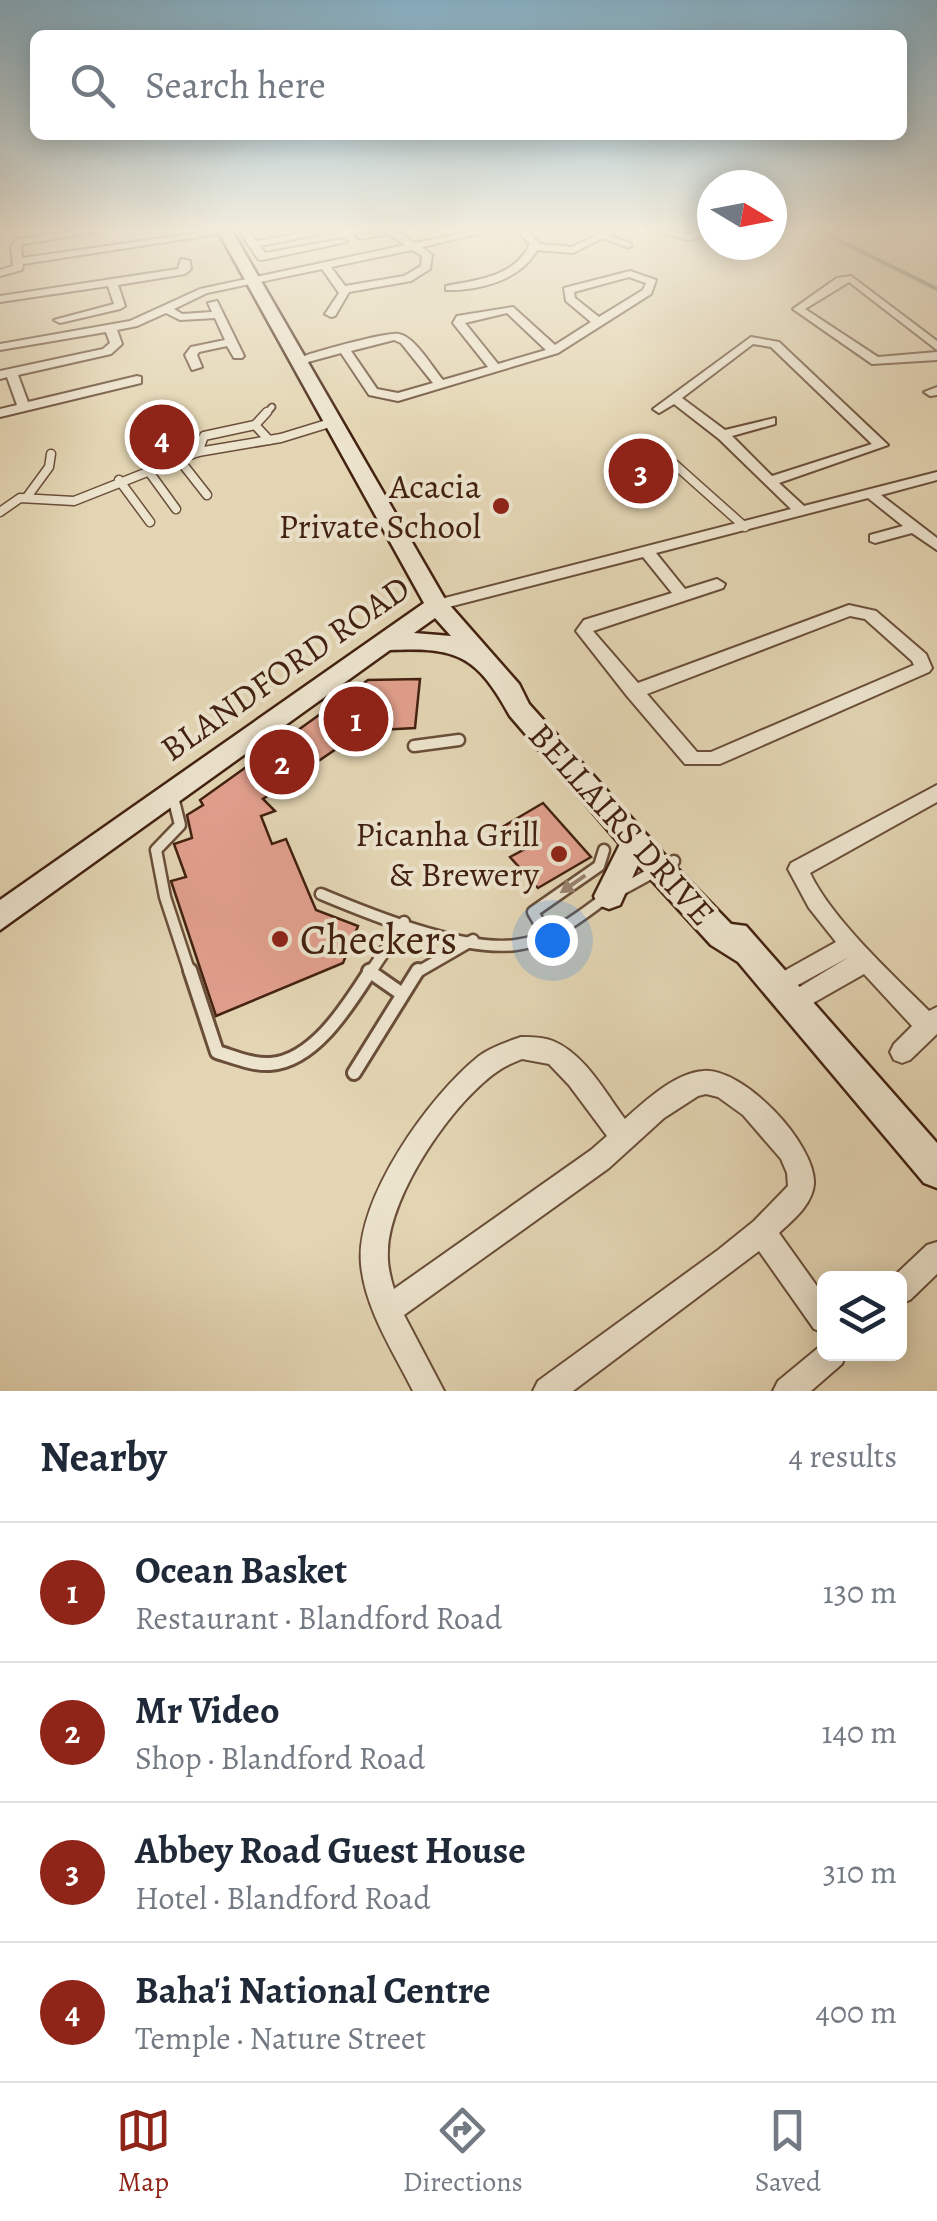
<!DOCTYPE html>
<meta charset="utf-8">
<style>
:root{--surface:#fff;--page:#f2f2f3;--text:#1f2937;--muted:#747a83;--line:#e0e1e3;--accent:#8f2418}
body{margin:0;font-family:Alegreya,serif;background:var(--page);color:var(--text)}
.controls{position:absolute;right:30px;bottom:30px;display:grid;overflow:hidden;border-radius:15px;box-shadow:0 5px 25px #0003}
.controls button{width:90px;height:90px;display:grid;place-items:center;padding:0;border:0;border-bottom:2px solid var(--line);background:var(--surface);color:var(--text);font:50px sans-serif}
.compass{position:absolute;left:697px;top:170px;width:90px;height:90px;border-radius:50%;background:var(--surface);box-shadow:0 5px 25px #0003;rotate:100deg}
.you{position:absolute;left:552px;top:940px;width:35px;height:35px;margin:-25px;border:8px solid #fff;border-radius:50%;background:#1a73e8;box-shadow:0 0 0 15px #1a73e833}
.badge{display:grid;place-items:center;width:65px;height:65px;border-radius:50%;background:var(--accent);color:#fff;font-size:32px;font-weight:700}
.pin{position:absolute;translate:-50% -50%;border:5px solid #fff;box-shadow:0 2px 10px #0006}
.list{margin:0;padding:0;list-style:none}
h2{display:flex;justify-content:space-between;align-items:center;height:130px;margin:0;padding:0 40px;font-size:42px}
h2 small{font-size:32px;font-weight:400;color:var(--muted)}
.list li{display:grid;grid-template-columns:65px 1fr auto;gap:30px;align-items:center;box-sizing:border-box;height:140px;padding:0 40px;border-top:2px solid var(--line)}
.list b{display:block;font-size:38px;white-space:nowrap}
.list p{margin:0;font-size:32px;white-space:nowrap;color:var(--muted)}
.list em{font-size:32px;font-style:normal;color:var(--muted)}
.icon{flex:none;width:55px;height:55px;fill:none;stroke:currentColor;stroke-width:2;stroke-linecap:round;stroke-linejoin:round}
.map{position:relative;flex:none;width:937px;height:1391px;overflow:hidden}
.search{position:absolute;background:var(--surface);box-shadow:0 5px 25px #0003;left:30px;right:30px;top:30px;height:110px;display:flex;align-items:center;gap:25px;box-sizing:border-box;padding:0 35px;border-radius:15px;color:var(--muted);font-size:38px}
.sheet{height:690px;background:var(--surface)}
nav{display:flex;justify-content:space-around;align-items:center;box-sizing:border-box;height:140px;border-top:2px solid var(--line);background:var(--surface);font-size:28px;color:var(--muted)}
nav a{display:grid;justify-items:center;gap:5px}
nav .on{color:var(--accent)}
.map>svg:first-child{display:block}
</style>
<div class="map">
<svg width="937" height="1391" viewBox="0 0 937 1391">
<rect width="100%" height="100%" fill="#e4d6b4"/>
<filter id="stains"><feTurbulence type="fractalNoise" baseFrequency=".002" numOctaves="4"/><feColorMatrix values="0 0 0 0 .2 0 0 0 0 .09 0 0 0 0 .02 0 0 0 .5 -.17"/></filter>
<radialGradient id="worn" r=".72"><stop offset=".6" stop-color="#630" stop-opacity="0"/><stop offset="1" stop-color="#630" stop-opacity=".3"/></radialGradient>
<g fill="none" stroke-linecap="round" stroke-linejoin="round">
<polyline stroke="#747c6c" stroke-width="4" points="820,231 937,289"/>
</g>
<g fill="#e2a08e" stroke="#422110" stroke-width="2.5">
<polygon points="420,679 415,728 379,730 377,721 263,799 275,811 261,816 272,844 286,839 316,910 358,926 343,963 216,1016 171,881 186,877 174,844 192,838 187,815 203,805 200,800 368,680"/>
<polygon points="543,803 591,857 538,888 510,857 523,850 504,826"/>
</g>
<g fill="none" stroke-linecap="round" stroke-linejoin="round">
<defs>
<g id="lane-far3">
<polyline points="602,236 629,245"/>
<polyline points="252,245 322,231"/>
<polyline points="265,415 272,407"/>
</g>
<g id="lane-far2">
<polyline points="255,425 267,412"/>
<polyline points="198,452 204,436 255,425 269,440"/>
<polyline points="178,458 207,495"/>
<polyline points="657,463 672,462 745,527"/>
<polyline points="147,469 176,509"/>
<polyline points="119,480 150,522"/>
<polyline points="27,497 49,467 51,454"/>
<polyline points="0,512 20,498 74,501 198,452 281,438 333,422"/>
</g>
<g id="lane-far1">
<polyline points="414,746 459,740"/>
<polyline points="173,797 180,825 156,850 165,897 190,973"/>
<polyline points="619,891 674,861"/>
<path d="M 321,894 C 371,915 462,952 516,945 C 549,941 580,917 605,898"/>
<polyline points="545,933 533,912 599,866 604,850"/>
<polyline points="370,973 404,922"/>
<polyline points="416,973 473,940"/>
</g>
<g id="lane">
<path d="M 190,970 L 217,1052 C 234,1057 252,1065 270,1064 C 315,1061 349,1004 371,970"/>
<polyline points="369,971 402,994"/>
<polyline points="354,1073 418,970"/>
</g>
<g id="street">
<polygon points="75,231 101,231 24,244 21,247 22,258 213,231 231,232 23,264 22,270 0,276 0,270 13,266 11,246 18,239"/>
<polygon points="239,231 249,231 265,253 342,239 347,242 262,260 258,259"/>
<path d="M 373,231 L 396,231 L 415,243 L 472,231 L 490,231 L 422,247 L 432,255 L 430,269 L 411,281 L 349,292 L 335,316 L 331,317 L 325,314 L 339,293 L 322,269 L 207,293 L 174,309 L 182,314 L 212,312 L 208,303 L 217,301 L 244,356 L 242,358 L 234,358 L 227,346 L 199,352 L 197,355 L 202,367 L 192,370 L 185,355 L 191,347 L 225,340 L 215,318 L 180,320 L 166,313 L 137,326 L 117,330 L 122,344 L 111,354 L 18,375 L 28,402 L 137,376 L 141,377 L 141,383 L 0,417 L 0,409 L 17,405 L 7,377 L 0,379 L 0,371 L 103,349 L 110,343 L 106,332 L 0,350 L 0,344 L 130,321 L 200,289 L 405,245 L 387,234 L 361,239 L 356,236 ZM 412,250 L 422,256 L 421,266 L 404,276 L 345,286 L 331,267 Z"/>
<path d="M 517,231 L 527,231 L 540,244 L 572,247 L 605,231 L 617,231 L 573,253 L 537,250 C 521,280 478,291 446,290 L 446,286 C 477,280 515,277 530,244 Z"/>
<polygon points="652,231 689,234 699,231 712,232 690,240"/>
<polygon points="181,259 190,261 191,269 185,274 118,285 125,306 120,309 60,323 54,320 114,304 108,286 0,302 0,296 178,269"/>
<path d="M 630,271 L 656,280 L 651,294 L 558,353 L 398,401 L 369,395 L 341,353 L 297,365 L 291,361 C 302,355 388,331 399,334 C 416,338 432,367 443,380 L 488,367 L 453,323 L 457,316 L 513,307 L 555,345 L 591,322 L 566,301 L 564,288 ZM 629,277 L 646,283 L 643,290 L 599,317 L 575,298 L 574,292 ZM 507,313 L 546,350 L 498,364 L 465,323 ZM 394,340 L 401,343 L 433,383 L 398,393 L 377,389 L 351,351 Z"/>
<polygon points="851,276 937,341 937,350 849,282 805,309 878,357 937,352 937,360 872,364 793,309 837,278"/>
<path d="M 751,337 L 779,342 L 888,445 L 779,483 L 804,506 L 937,472 L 937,480 L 881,495 L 937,538 L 937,550 L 912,533 L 875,543 L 870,541 L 870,535 L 903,526 L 868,498 L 656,553 L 685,589 L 717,579 L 725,584 L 723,588 L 593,631 L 638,683 L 849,605 L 876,611 L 926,654 L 932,668 L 929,672 L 720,764 L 685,764 L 627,696 L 576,631 L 584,620 L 672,593 L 643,557 L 437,610 L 429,605 L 437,600 L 791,509 L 719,439 L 674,404 L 659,413 L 653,409 ZM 753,344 L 771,347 L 872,444 L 772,476 L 732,436 L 775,424 L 775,418 L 725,430 L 682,398 ZM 850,616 L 865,619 L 912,661 L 914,665 L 711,752 L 697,752 L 647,694 Z"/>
<polygon points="937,387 937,395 930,396 924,392"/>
<path d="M 937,785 L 937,802 L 810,873 C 832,919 892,974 929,1011 L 937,1007 L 937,1034 L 910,1060 L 902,1063 L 894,1060 L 890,1052 L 894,1044 L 912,1026 L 864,974 L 799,1011 L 791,1015 L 783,1011 L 780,1004 L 783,997 L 849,957 L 776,997 L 768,994 L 765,987 L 768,980 L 836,942 L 809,908 L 788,869 L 791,863 Z"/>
<path d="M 521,1037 C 531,1037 543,1037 553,1041 C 585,1054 606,1094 625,1119 C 645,1101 675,1073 703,1071 C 743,1067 816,1144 814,1184 C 812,1205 793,1220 779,1233 L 824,1296 L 824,1333 L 814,1329 L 759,1251 L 573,1391 L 533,1391 L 538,1381 L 718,1250 L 754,1221 L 788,1186 L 787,1173 L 781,1159 L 743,1115 L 718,1097 L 706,1094 L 698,1096 L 664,1118 L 609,1168 L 404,1315 L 444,1391 L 413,1391 C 393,1351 365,1309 361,1264 C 355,1199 430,1095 479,1056 C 491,1047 507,1042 521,1037 ZM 522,1059 L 549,1064 L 569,1085 L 607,1136 L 591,1150 L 394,1289 C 390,1276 387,1264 388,1251 C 389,1195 454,1099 501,1069 C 507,1065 515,1062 522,1059 Z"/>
<polygon points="937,1242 937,1274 910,1300 900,1304 900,1278 892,1278 927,1245"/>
<polygon points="824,1343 824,1354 846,1354 842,1364 811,1391 773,1391 778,1381"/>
</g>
<path id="secondary" d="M 218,231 L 232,231 L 446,601 L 519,684 L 529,704 L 669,860 L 731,924 L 746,926 L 937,1143 L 937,1188 L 924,1183 L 738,962 L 711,945 L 638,865 L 620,905 L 609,909 L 598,905 L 594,896 L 620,844 L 510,716 C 477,656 458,647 390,650 L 0,930 L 0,900 L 424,603 ZM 435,618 L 451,636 L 414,633 Z"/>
</defs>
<use href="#lane-far3" stroke="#6a4e39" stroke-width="9"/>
<use href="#lane-far2" stroke="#6a4e39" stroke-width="11"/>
<use href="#lane-far1" stroke="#6a4e39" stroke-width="15"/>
<use href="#lane" stroke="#6a4e39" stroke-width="18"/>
<use href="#street" stroke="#6a4e39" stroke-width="4"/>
<use href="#secondary" stroke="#422110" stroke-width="5"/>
<use href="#lane-far3" stroke="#ede4ce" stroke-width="5"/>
<use href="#lane-far2" stroke="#ede4ce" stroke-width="8"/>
<use href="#lane-far1" stroke="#ede4ce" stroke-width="10"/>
<use href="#lane" stroke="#ede4ce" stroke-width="12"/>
<use href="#street" fill="#ede4ce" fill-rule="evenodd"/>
<use href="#secondary" fill="#ede4ce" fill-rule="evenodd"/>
</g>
<defs><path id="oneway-solid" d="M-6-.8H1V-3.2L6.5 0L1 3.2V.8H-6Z" transform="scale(2.5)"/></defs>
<use fill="#98826f" href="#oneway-solid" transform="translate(573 884) rotate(145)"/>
<linearGradient id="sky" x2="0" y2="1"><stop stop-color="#87b6cf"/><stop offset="0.54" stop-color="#f3eddd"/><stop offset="1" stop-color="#f3eddd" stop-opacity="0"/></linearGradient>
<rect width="937" height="426" fill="url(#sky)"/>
<g fill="#8f2418" stroke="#ede4ce" stroke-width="4">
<circle cx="501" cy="506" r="10"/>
<circle cx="559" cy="854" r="10"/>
<circle cx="280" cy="939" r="10"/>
</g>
<g text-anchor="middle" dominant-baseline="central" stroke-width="8" stroke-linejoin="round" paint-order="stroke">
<g font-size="35" fill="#422110" stroke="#ede4ce" text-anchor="end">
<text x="481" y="486">Acacia<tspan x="481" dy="40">Private School</tspan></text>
<text x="539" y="834">Picanha Grill<tspan x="539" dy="40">&amp; Brewery</tspan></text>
</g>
<g font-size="35" fill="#422110" stroke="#ede4ce">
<text transform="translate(285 668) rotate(-35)">BLANDFORD ROAD</text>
<text transform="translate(622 824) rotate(48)">BELLAIRS DRIVE</text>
</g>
<g font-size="42" fill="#422110" stroke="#ede4ce" text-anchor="start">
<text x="300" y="939">Checkers</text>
</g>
</g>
<rect width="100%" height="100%" filter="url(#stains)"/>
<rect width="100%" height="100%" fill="url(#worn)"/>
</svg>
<div class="controls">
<button><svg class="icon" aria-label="layers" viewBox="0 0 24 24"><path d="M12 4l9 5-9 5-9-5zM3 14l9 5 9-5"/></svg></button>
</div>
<svg class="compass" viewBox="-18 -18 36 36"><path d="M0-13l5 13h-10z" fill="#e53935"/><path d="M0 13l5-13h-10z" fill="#747a83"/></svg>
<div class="you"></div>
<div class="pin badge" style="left:356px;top:719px">1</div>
<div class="pin badge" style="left:282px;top:762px">2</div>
<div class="pin badge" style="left:641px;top:471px">3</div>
<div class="pin badge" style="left:162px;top:437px">4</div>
<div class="search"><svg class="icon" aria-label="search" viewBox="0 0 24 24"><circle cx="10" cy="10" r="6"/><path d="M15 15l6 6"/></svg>Search here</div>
</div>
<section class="sheet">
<h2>Nearby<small>4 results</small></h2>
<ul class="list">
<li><span class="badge">1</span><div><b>Ocean Basket</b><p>Restaurant · Blandford Road</p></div><em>130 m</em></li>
<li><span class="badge">2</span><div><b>Mr Video</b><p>Shop · Blandford Road</p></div><em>140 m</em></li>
<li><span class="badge">3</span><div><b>Abbey Road Guest House</b><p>Hotel · Blandford Road</p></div><em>310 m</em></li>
<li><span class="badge">4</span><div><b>Baha'i National Centre</b><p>Temple · Nature Street</p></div><em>400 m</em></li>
</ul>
</section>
<nav>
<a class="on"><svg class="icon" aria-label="map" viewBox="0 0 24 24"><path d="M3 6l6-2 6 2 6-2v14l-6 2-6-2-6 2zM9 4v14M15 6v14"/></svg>Map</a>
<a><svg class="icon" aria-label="directions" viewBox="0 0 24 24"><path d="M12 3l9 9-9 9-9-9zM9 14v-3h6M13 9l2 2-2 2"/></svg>Directions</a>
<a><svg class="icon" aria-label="saved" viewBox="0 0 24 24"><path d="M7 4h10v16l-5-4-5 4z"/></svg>Saved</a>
</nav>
